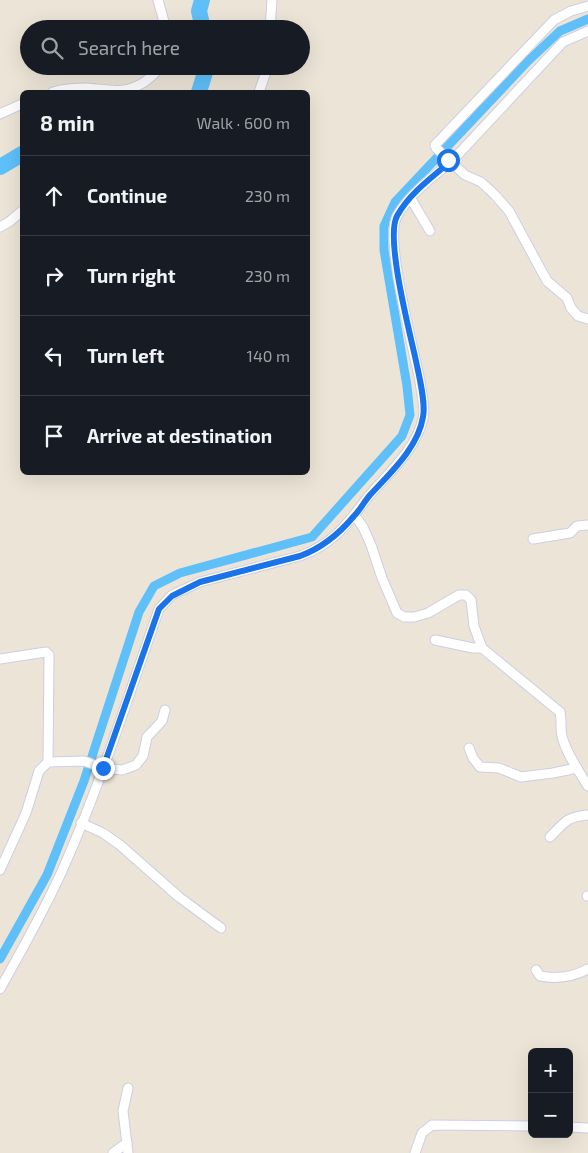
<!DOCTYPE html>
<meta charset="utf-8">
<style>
:root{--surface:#171b24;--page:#242831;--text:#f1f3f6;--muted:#9ea1a6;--line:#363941}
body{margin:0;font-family:"Exo 2",sans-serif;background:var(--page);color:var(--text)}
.controls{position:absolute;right:15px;bottom:15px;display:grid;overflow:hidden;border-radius:8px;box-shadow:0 5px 20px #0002}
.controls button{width:45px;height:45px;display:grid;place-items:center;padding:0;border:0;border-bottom:1px solid var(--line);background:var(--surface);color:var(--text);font:25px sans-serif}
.stop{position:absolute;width:15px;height:15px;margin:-11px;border:4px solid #1a73e8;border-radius:50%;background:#fff}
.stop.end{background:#1a73e8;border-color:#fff;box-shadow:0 1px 5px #0008}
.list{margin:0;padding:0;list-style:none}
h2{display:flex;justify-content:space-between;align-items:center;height:65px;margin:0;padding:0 20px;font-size:21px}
h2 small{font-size:16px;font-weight:400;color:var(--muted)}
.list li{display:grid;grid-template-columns:32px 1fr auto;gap:15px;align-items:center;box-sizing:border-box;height:80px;padding:0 20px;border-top:1px solid var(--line)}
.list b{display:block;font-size:19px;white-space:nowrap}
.list em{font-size:16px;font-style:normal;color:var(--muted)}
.icon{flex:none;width:28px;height:28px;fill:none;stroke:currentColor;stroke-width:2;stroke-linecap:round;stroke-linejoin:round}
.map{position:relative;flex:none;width:588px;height:1153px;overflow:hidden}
.search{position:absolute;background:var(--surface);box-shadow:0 5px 20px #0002;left:20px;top:20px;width:290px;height:55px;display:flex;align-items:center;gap:12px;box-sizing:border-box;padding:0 18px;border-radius:28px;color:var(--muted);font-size:19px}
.panel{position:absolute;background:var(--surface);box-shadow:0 5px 20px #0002;left:20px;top:90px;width:290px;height:385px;border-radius:8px}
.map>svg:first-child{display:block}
</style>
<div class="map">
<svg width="588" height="1153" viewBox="0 0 588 1153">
<rect width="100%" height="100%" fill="#ece5d7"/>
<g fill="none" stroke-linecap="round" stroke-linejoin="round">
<polyline stroke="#5fc0f9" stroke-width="9" points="0,959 47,875 84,781 139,612 154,586 180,573 312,537 402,436 410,415 407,386 384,250 384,226 395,202 528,61 560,31 588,19"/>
<g stroke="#5fc0f9" stroke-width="16">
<polyline points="202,0 199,11 203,29"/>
<polyline points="199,92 207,66"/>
<polyline points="0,167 22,154"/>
</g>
<defs>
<g id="street">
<polyline points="158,0 166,29"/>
<polyline points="588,6 571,11 554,20 435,145 436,148 465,175 481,182 495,195 509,211 547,281 567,298 571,308 578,316 588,319"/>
<polyline points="270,29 272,0"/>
<path d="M 53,92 C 63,89 76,88 87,88 C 103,89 122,94 137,86 C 147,82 154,74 161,66"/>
<polyline points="259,92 268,66"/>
<polyline points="0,114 22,104"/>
<polyline points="411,199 430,231"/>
<polyline points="0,227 9,222 22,211"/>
<path d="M 355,516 L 363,527 L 371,545 L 382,578 L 397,613 L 404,617 L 414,617 L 428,613 L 459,595 L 466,595 L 471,600 L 474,626 L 482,648 L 560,712 C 562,720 560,728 562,736 C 565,751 579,772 588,786"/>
<polyline points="533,539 570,533 577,526 588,525"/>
<polyline points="435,640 473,648 482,648"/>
<polyline points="0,659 46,652 49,655 48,762 39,771 26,813 0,870"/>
<polyline points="469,748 473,758 480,767 499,768 521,777 553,773 577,768"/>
<polyline points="48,762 84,761 103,768 122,770 136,765 143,756 147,737 162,721 165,710"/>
<polyline points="81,823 103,833 120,845 179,897 221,928"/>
<path d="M 550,837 C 565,822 566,817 588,815"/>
<polyline points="587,896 588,896"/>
<path d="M 536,970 L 540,976 C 556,979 573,977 588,969"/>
<path d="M 0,989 C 22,950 44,911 62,871 C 100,786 128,697 159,609 L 172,595 L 200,582 L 300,556 C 334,544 347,524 368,497 C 389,472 415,451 423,419 C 426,408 421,392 420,381 C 414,350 384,239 397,216 C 408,196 433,176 451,162 L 563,42 L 588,31"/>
<polyline points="569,1127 588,1128"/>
<polyline points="113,1153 127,1143"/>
<polyline points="128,1153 123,1111 128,1088"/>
<polyline points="415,1153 422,1133 432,1125 532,1126"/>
</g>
</defs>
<use href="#street" stroke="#cccee3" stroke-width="11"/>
<use href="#street" stroke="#fff" stroke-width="9"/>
</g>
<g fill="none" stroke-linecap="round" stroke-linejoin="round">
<path stroke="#1a73e8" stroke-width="6" d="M 103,768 L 159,609 L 172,596 L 200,582 L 300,556 C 322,548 339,534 354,516 C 360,510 364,502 370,495 C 390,473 418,448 423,417 C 426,403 419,376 416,361 C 410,333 385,238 397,216 C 409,194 432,177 450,162 L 448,160"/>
</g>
</svg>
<div class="controls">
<button>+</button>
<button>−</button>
</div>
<div class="stop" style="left:448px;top:160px"></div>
<div class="stop end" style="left:103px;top:768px"></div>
<div class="search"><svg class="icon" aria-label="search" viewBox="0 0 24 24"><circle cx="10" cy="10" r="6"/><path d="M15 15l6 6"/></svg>Search here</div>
<section class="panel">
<h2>8 min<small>Walk · 600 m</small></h2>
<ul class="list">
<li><svg class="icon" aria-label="ahead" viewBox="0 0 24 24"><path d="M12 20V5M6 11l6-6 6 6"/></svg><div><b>Continue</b></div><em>230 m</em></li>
<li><svg class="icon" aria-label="right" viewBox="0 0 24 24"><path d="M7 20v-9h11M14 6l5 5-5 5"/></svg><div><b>Turn right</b></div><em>230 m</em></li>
<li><svg class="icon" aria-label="left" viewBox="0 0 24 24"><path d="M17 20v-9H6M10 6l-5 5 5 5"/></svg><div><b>Turn left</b></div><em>140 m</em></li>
<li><svg class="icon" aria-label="arrive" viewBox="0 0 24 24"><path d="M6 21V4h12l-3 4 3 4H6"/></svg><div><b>Arrive at destination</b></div></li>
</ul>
</section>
</div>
